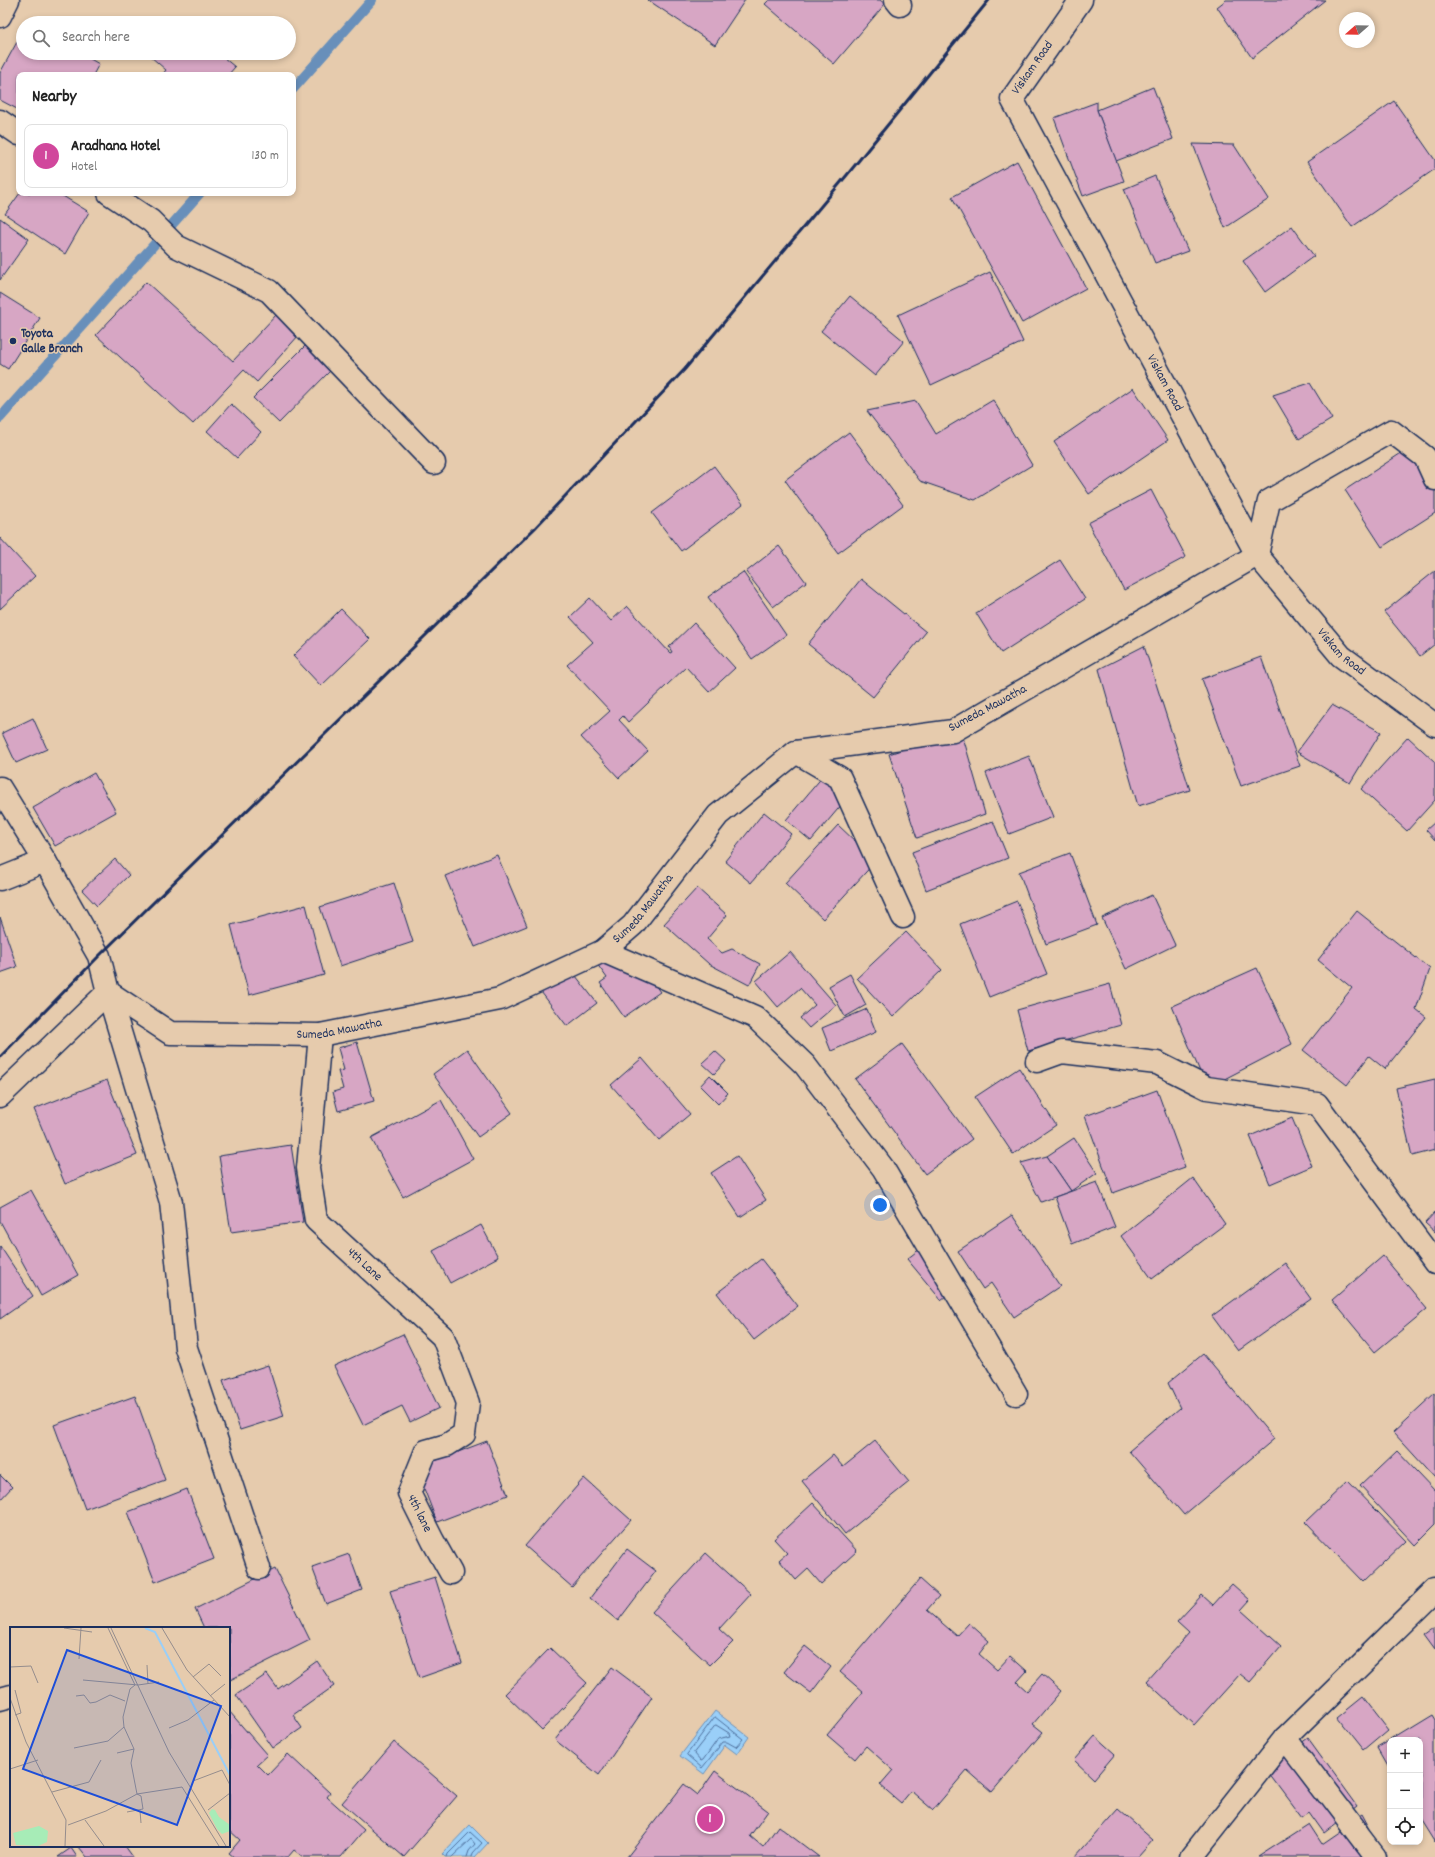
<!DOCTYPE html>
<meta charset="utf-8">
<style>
:root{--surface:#fff;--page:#f2f2f2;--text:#222;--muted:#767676;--line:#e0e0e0;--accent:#1b2f5e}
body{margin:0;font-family:Dekko,sans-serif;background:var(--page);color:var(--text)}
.controls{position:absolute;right:12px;bottom:12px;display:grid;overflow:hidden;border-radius:8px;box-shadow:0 2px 6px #0003}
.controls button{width:36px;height:36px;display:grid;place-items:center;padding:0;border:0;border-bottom:1px solid var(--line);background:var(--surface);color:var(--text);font:20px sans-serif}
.compass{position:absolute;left:1339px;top:12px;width:36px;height:36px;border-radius:50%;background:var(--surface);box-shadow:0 2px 6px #0003;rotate:250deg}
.you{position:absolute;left:880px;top:1205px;width:14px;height:14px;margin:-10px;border:3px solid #fff;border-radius:50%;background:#1a73e8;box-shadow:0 0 0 6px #1a73e833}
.badge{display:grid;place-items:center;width:26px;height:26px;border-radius:50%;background:var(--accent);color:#fff;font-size:13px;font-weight:700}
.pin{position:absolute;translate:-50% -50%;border:2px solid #fff;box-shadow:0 1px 4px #0006}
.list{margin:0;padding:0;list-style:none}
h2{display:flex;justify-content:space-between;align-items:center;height:52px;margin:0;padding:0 16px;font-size:17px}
h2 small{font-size:13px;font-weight:400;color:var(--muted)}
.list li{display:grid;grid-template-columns:26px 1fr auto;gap:12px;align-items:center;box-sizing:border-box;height:64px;margin:0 8px 8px;padding:0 8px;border:1px solid var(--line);border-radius:8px}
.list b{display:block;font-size:15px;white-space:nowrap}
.list p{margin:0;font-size:13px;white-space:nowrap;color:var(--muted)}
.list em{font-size:13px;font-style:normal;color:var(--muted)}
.icon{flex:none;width:22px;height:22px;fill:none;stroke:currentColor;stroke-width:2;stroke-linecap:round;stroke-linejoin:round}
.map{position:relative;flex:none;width:1435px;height:1857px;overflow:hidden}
.search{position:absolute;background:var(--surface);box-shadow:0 2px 6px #0003;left:16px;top:16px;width:280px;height:44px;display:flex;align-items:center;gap:10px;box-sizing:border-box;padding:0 14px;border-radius:22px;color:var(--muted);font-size:15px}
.panel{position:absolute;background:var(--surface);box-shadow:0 2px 6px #0003;left:16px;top:72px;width:280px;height:124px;border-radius:8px}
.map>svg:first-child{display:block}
</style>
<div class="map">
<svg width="1435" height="1857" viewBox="0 0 1435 1857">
<rect width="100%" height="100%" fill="#e6cbad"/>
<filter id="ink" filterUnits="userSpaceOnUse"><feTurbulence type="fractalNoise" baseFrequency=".025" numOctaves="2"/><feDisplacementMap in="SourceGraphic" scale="8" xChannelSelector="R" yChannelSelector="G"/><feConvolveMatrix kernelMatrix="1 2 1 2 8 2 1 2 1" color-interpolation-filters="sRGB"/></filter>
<g filter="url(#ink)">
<g fill="#9acff8" stroke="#678fba">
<polygon points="715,1711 749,1737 737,1754 725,1745 704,1774 680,1756"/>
<polygon points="470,1825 488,1843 475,1857 445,1857 442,1854"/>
</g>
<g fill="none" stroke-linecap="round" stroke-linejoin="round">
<g stroke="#4e6f9c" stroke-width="1">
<polygon points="715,1717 743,1739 736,1747 727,1742 723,1742 702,1768 687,1755"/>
<polygon points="716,1725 729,1733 730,1736 718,1739 703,1760 701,1761 694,1753"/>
<polyline points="447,1857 448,1854 470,1832 482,1843 473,1853 472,1857"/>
<polyline points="452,1857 471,1839 475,1844 469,1851 467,1857"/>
</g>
<g stroke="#678fba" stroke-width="10">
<polyline points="293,89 372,0"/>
<polyline points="0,418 200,193"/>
</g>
</g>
<g fill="#d7a6c4" stroke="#1b2f5e">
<polygon points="648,0 745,0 715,45"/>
<polygon points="769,0 880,0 885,4 834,64 765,4"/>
<polygon points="1226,0 1325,0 1252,58 1217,7"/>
<polygon points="23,31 23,53 80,53 99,64 93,75 19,75 19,110 0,100 0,73"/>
<polygon points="153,53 218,53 235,67 228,75 162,75 166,70 150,56"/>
<polygon points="1153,87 1173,139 1116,161 1097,110"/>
<polygon points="1394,101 1435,160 1435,169 1352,227 1307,162"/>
<polygon points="1097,102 1097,110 1124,181 1083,196 1054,118"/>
<polygon points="1193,144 1234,145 1269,199 1225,228"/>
<polygon points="1017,161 1086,288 1022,323 952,197"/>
<polygon points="1155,176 1188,251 1155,263 1124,189"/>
<polygon points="20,193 58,193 89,212 65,254 5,214"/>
<polygon points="0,218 29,239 0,280"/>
<polygon points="1292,226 1314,256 1265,292 1243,261"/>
<polygon points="990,272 1023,342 931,385 898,315"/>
<polygon points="146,282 233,361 277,314 299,335 257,382 244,370 193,424 96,335"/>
<polygon points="0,293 40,318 8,369 0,364"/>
<polygon points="850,296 904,341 875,376 821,331"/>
<polygon points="305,346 330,371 279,423 253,398"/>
<polygon points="1310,383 1332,419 1299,439 1273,395"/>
<polygon points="1133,388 1168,440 1089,494 1054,442"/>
<polygon points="993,400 1032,465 975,500 920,481 867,411 916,401 936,434"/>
<polygon points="231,404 261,432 237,458 207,431"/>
<polygon points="849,432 903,505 838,553 785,480"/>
<polygon points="1415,444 1435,476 1435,513 1382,547 1345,490"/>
<polygon points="714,466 743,504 681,551 652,513"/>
<polygon points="1151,490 1186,557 1124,590 1088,523"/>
<polygon points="0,538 35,576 0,609"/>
<polygon points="779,546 806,582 773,607 746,572"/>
<polygon points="1060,560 1085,599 1001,653 976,613"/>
<polygon points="1435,571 1435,644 1420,656 1384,612"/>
<polygon points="743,572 786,635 752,659 708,597"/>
<polygon points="861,579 926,632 873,697 808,644"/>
<polygon points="590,598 611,621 627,606 670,653 672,652 669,647 694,623 735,668 709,692 686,667 628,722 623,716 619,720 648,751 619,778 581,737 610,711 567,665 593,642 570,617"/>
<polygon points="341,609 370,639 321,686 293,656"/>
<polygon points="1144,646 1190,790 1138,806 1099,669"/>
<polygon points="1261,657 1300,766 1241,786 1202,679"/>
<polygon points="1332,705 1381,732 1350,783 1297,752"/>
<polygon points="33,718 47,749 16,763 2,733"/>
<polygon points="961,730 985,814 917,838 889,754"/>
<polygon points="1408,737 1435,762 1435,800 1407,831 1361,789"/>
<polygon points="1029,756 1053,817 1009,834 986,773"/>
<polygon points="829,769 854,790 811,841 786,820"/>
<polygon points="94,773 116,812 55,846 33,808"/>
<polygon points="764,812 791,834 751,883 725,861"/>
<polygon points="993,821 1008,858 926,890 912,852"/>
<polygon points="1435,822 1435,840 1426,830"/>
<polygon points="838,825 876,861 823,919 785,883"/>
<polygon points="1070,853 1097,925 1046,944 1019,872"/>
<polygon points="497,855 527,926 475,947 445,876"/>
<polygon points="115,859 129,875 97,906 82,890"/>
<polygon points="394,883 413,942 340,966 320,907"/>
<polygon points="697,888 727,915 707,939 722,953 732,949 760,964 749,985 709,964 664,924"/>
<polygon points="1152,895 1175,945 1126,969 1102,918"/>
<polygon points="1017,901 1047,974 989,997 960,924"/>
<polygon points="306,905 324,975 249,995 231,925"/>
<polygon points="1357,911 1430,969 1416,1009 1426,1017 1385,1069 1369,1056 1347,1085 1303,1050 1352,988 1318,960"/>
<polygon points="0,917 17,967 0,973"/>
<polygon points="906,932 942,970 893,1017 857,978"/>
<polygon points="790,952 836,1005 809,1028 800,1018 815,1005 800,988 778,1007 756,981"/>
<polygon points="610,955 635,957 660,992 624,1017 600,983 607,978 597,964"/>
<polygon points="565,962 597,1003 567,1026 535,984"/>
<polygon points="1257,968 1292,1044 1207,1088 1172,1006"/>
<polygon points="850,974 866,1005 845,1017 829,986"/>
<polygon points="1110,984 1121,1025 1028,1051 1017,1010"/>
<polygon points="867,1009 876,1032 831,1051 822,1028"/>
<polygon points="357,1042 374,1101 338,1111 333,1092 343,1089 338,1071 344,1070 338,1048"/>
<polygon points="902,1044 972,1139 925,1174 855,1079"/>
<polygon points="467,1049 512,1113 478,1137 433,1074"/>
<polygon points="715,1051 726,1061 714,1074 702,1063"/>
<polygon points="642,1058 690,1114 659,1140 611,1085"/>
<polygon points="1019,1068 1056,1125 1013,1154 975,1097"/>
<polygon points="710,1075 728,1093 718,1104 700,1086"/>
<polygon points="1435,1079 1435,1150 1412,1156 1396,1088"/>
<polygon points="107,1080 137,1155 65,1184 34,1109"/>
<polygon points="1157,1090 1185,1167 1113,1193 1085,1116"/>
<polygon points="441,1100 473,1159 403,1197 371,1138"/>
<polygon points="1292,1118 1312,1166 1270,1184 1250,1136"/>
<polygon points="1074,1138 1097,1173 1071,1191 1047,1156"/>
<polygon points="291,1145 303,1222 231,1232 219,1156"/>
<polygon points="737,1156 766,1200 740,1217 711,1173"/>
<polygon points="1047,1156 1071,1191 1041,1202 1021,1163"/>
<polygon points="1193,1178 1225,1224 1152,1279 1121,1236"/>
<polygon points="1097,1182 1115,1227 1072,1244 1055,1197"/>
<polygon points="31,1190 78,1275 41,1296 0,1221 0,1207"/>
<polygon points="1435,1212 1435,1232 1425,1223"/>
<polygon points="1012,1215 1060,1286 1014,1317 991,1283 983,1289 958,1251"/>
<polygon points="481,1225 498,1257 450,1283 433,1251"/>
<polygon points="930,1241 963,1282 941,1300 907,1259"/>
<polygon points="0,1246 33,1296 0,1319"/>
<polygon points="1383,1256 1427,1309 1375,1352 1332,1300"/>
<polygon points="761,1259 798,1306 754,1340 717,1293"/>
<polygon points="1285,1263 1311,1299 1238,1351 1212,1316"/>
<polygon points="403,1334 439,1408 410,1422 402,1406 363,1425 334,1366"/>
<polygon points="1203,1354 1274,1439 1184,1515 1129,1451 1180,1408 1168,1383"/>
<polygon points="268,1365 284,1416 240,1430 223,1380"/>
<polygon points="1435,1393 1435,1478 1393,1432"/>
<polygon points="135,1396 165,1480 85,1509 54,1425"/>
<polygon points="487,1441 508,1495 437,1522 416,1468"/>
<polygon points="875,1441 909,1482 845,1534 802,1481 833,1455 843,1467"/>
<polygon points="1397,1451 1435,1491 1435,1525 1415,1545 1360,1486"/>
<polygon points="0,1475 12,1487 0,1500"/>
<polygon points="584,1478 631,1520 572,1587 525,1546"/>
<polygon points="1348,1481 1406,1541 1363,1582 1305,1522"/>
<polygon points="187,1489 214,1559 155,1582 128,1512"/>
<polygon points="813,1503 857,1551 821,1584 808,1569 796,1580 779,1560 787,1553 774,1539"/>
<polygon points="627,1549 656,1571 618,1621 590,1598"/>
<polygon points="706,1553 751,1594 719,1629 733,1642 710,1665 652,1612"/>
<polygon points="349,1554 362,1590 326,1604 312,1567"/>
<polygon points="275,1569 310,1640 230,1680 229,1628 204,1628 195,1609"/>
<polygon points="435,1577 462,1663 419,1678 390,1591"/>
<polygon points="920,1579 939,1596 927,1610 957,1636 969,1623 989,1641 979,1654 997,1670 1010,1656 1027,1671 1017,1682 1027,1691 1042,1674 1061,1691 1033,1724 1043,1732 992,1792 967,1770 933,1810 911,1791 901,1803 880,1785 893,1770 866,1746 855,1759 827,1735 863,1692 840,1672"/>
<polygon points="1232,1584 1250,1600 1241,1610 1281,1646 1250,1682 1240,1674 1194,1725 1146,1681 1189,1633 1177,1622 1202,1595 1213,1605"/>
<polygon points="1435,1626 1435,1649 1424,1634"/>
<polygon points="805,1646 831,1667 811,1693 784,1672"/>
<polygon points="550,1648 587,1683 542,1730 505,1694"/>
<polygon points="317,1661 334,1686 293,1715 302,1728 273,1748 236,1695 267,1674 278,1689"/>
<polygon points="612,1667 652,1697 599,1775 555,1740"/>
<polygon points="1362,1696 1389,1731 1364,1752 1336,1717"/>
<polygon points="229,1711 267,1755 257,1764 268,1775 288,1754 330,1793 327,1797 364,1830 341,1857 303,1857 294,1850 288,1857 234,1857 229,1853 240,1840 229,1830"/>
<polygon points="1432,1715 1435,1720 1435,1842 1420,1818 1420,1740 1391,1740"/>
<polygon points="1095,1736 1115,1754 1094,1779 1074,1760"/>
<polygon points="1308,1738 1358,1807 1324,1833 1309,1812 1302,1817 1266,1769"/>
<polygon points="1390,1741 1390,1769 1378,1748"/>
<polygon points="394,1742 457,1796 404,1857 342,1803"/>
<polygon points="715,1771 768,1811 750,1836 763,1847 778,1826 819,1857 627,1857 684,1784 698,1795"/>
<polygon points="1118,1809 1153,1840 1138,1857 1075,1857"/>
<polygon points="1363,1816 1385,1857 1258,1857 1309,1824 1322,1844"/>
<polygon points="81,1846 125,1846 133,1857 87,1857 79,1847"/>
<polygon points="71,1848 77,1857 58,1857"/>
</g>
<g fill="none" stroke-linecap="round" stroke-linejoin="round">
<defs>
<g id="street">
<polyline points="896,0 900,5"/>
<path id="s1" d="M 1081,0 L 1012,99 L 1257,555 L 1341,656 L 1435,725"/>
<polyline points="0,121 19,134"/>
<polyline points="109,193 151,221 176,246 269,291 434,463"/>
<polyline points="796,752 840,778 903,917"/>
<polyline points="0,788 45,861 99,956 108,992 171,1202 186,1348 259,1568"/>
<polyline points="0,879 45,861"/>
<polyline points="603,951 755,1017 805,1065 883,1168 1016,1394"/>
<path id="s2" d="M 320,1035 L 308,1168 L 316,1220 L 443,1337 L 468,1403 L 464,1434 L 447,1445 L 426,1451 L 409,1493 L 433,1541 L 451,1573"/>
<polyline points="1037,1061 1062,1052 1157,1063 1207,1088 1317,1104 1435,1263"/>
<path id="s3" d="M 0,1096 L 108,992 L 170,1033 L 320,1035 L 500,999 L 603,951 L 633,925 L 718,815 L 796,752 L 953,731 L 1257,555 L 1269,501 L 1391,431 L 1425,457 L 1435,479"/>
<polyline points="0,1699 11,1696"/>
<polyline points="1285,1738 1376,1857"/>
</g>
<polyline id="secondary" points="1191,1857 1285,1738 1435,1591"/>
<polyline id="primary" points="0,16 8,0"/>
</defs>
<use href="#street" stroke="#1b2f5e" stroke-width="25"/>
<use href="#secondary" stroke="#1b2f5e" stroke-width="25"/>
<use href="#primary" stroke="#1b2f5e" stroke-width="25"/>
<use href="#street" stroke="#e6cbad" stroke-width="22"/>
<use href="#secondary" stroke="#e6cbad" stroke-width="22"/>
<use href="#primary" stroke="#e6cbad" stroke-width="22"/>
<polyline stroke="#1b2f5e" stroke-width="3" points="0,1057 99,956 535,528 685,369 847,175 989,0"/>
</g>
</g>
<circle fill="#1b2f5e" stroke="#e6cbad" stroke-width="1.5" cx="13" cy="341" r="4"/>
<g text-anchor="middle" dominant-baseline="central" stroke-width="3" stroke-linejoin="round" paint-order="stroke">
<g font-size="13" fill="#1b2f5e" stroke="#e6cbad">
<text transform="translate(1033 68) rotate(-55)">Viskam Road</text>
<text stroke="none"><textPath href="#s1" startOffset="443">Viskam Road</textPath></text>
<text stroke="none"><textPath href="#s1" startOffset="767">Viskam Road</textPath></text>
<text transform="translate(988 709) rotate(-28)">Sumeda Mawatha</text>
<text stroke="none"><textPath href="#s3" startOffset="730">Sumeda Mawatha</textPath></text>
<text stroke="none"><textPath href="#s3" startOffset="394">Sumeda Mawatha</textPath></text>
<text stroke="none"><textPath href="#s2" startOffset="252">4th Lane</textPath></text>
<text stroke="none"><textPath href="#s2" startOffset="571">4th lane</textPath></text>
</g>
<g font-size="13" font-weight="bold" fill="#1b2f5e" stroke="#e6cbad" text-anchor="start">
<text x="21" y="334">Toyota<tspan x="21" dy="15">Galle Branch</tspan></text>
</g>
</g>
<g transform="translate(10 1627)">
<rect width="220" height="220" fill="#e6cbad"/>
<path d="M 202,182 L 205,183 L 209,190 L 220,198 L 220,204 L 212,207 L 207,202 L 199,186 ZM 29,199 L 38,204 L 37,215 L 28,219 L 6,218 L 3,206 Z" fill="#a7ecb7"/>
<path fill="none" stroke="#9acff8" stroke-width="2" d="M 135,1 L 145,5 L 220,148"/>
<path fill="none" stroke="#958d8d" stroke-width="1" d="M 54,1 L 82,5M 98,1 L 125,58 L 120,62 L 113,90 L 114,100 L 124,122 L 121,136 L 127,167 L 131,169 L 133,182 L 117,185M 101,1 L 159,125 L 216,219M 152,1 L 177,43 L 220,90M 69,32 L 71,1M 137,38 L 138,57M 0,40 L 21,39 L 28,56M 183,50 L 199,37 L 211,49M 73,53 L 128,58 L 149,55M 5,63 L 11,86 L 5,88M 66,69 L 74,68 L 80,76 L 86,75 L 100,68 L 115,74M 200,69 L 215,57M 0,71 L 16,115 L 56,193 L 55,219M 159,101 L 178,93 L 204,73M 64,121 L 98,114 L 114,100M 107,126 L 124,122M 0,142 L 28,133M 183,154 L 212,143 L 220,158M 42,165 L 79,155 L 91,133M 198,183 L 220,166M 130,184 L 131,196M 75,193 L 94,219M 58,198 L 96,184 L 127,167 L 172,160 L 209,219"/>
<path fill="#1d4ed8" fill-opacity="0.15" stroke="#1d4ed8" stroke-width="2" d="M 57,23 L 211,79 L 167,198 L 13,142 Z"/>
<rect width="220" height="220" fill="none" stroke="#1b2f5e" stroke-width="2"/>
</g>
</svg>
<div class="controls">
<button>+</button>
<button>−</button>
<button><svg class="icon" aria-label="locate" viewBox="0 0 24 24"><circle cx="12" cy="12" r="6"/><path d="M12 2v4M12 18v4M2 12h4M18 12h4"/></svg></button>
</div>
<svg class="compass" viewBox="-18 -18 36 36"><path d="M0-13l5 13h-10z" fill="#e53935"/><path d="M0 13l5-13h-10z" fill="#767676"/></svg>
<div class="you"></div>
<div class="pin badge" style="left:710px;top:1819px;background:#d1479c">1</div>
<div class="search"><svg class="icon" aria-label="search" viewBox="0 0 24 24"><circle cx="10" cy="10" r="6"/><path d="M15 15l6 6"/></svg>Search here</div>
<section class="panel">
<h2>Nearby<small></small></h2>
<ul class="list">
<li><span class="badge" style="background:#d1479c">1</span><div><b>Aradhana Hotel</b><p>Hotel</p></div><em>130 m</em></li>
</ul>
</section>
</div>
